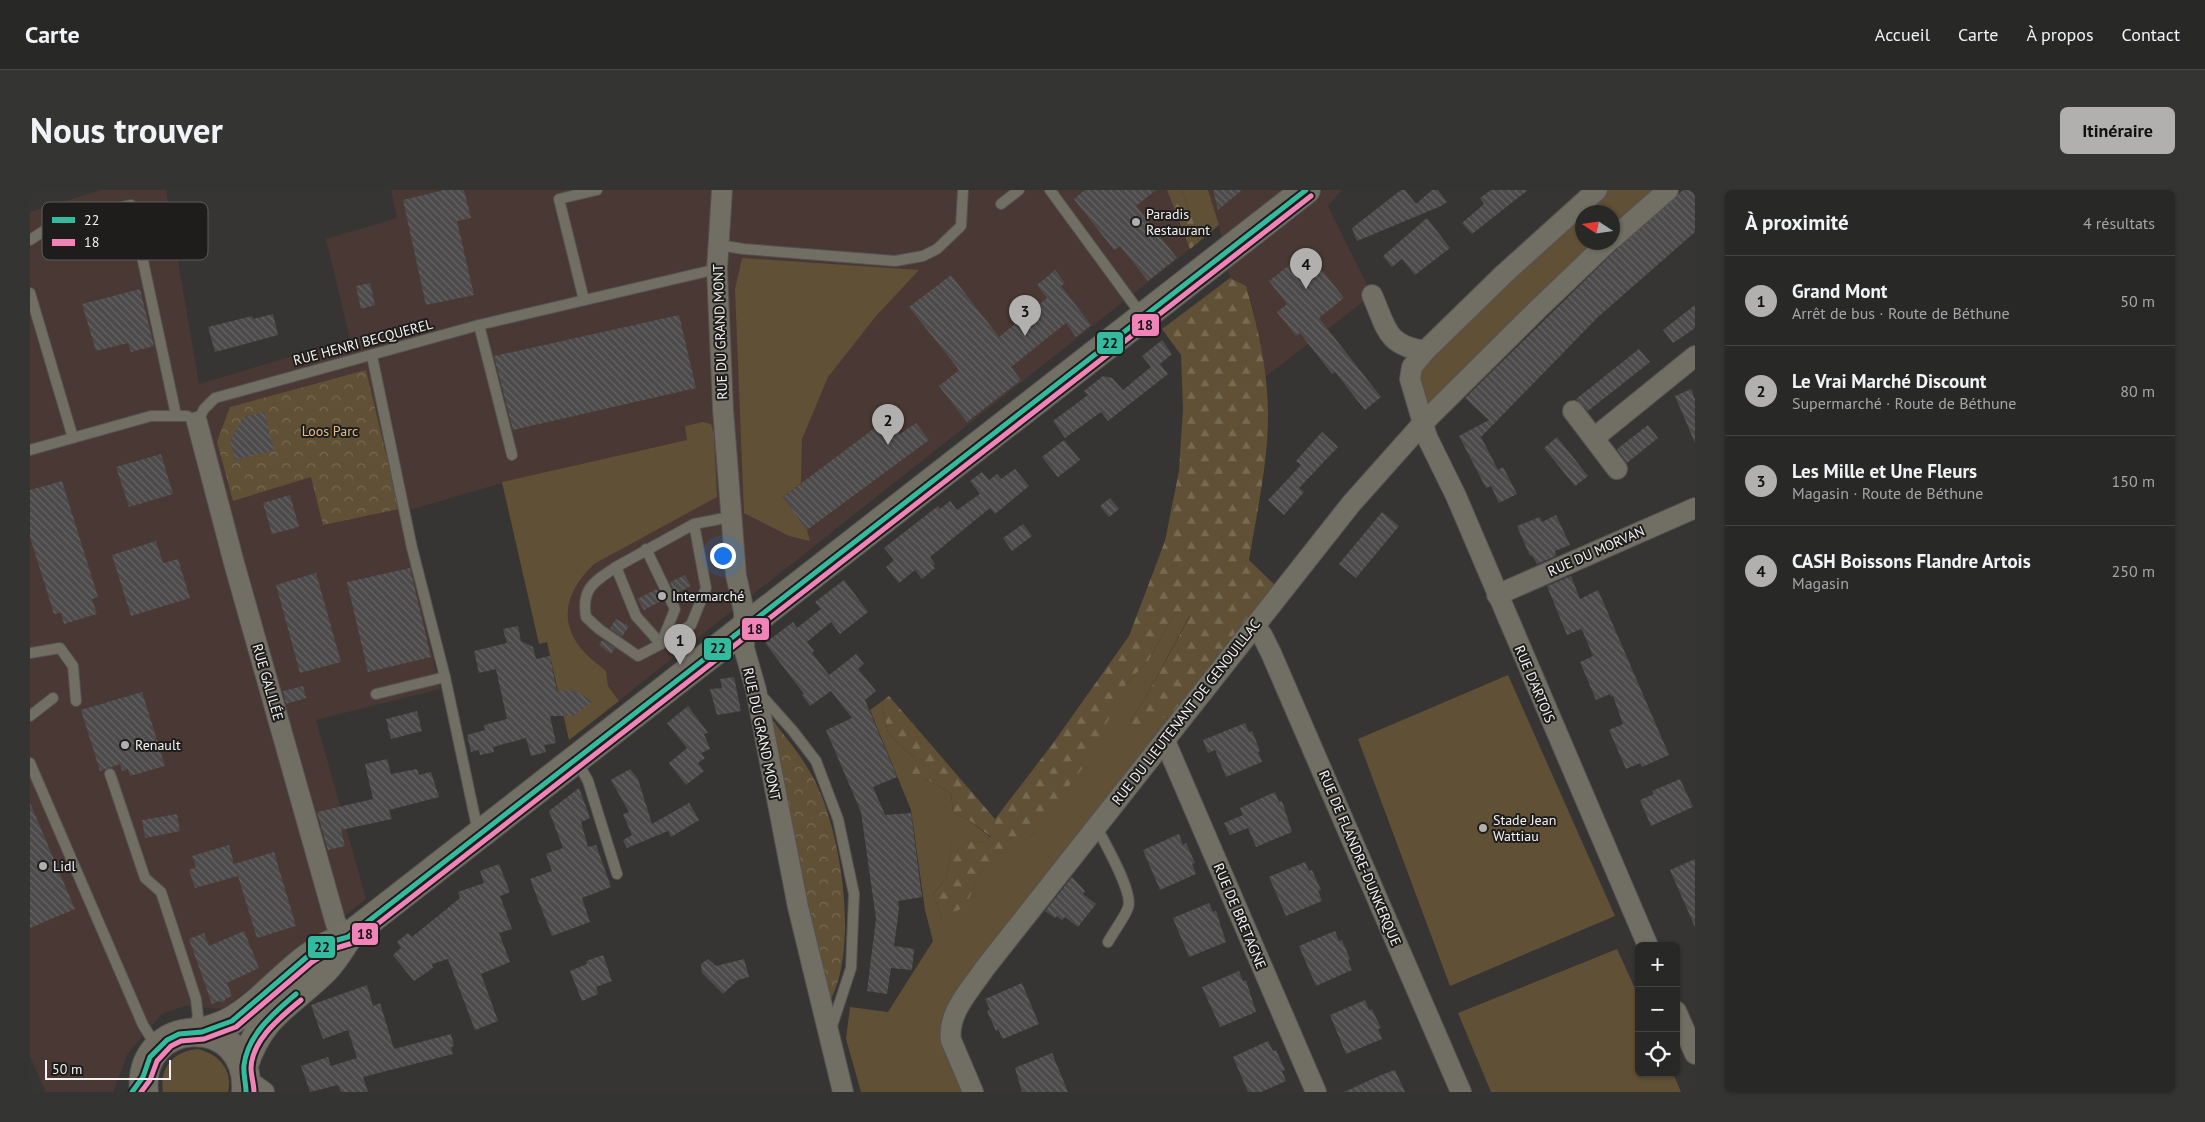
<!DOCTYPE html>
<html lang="fr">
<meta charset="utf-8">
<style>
:root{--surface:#282826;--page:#343432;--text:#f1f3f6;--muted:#a5a6a7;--line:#444443;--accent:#b2b0ae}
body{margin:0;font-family:"PT Sans",sans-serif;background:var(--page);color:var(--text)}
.controls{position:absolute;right:15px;bottom:15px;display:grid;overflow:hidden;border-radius:8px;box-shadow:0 1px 4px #0004}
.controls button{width:45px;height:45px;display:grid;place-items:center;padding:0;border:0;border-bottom:1px solid var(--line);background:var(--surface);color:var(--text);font:25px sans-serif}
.compass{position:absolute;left:1545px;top:15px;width:45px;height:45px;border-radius:50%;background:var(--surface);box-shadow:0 1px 4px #0004;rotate:282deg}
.scale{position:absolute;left:15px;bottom:12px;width:126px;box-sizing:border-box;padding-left:5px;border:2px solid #f4f3f1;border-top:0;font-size:14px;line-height:18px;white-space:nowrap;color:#f4f3f1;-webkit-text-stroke:4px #1e1d1c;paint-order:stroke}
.you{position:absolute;left:692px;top:365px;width:18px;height:18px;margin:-12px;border:4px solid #fff;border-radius:50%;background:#1a73e8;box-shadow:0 0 0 8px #1a73e833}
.badge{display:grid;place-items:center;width:32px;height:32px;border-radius:50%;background:var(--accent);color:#111;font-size:16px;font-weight:700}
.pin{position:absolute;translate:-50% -41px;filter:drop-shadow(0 1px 2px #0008)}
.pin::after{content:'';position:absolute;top:26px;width:18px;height:15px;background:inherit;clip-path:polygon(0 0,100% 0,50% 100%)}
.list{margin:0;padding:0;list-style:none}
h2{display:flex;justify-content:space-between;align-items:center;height:65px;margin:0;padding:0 20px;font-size:21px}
h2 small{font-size:16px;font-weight:400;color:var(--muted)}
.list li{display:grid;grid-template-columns:32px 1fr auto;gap:15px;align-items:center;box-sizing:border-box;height:90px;padding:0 20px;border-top:1px solid var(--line)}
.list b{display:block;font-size:19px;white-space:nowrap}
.list p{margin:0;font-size:16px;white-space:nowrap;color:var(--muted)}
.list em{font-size:16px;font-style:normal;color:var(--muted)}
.icon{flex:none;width:28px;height:28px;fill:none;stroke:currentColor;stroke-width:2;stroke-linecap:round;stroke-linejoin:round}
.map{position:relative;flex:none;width:1665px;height:902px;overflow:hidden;border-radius:8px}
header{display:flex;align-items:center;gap:30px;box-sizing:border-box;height:70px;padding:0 25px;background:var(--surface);border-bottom:1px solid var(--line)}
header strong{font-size:24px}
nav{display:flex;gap:28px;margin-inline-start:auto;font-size:18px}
.intro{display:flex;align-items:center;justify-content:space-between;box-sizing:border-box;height:120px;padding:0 30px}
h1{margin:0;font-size:35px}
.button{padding:12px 22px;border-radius:8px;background:var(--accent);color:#111;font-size:18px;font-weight:700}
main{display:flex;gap:30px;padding:0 30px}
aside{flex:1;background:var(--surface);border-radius:8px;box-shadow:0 1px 4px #0004}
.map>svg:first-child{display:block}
</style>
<header>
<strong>Carte</strong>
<nav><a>Accueil</a><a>Carte</a><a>À propos</a><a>Contact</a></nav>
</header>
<div class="intro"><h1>Nous trouver</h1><a class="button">Itinéraire</a></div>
<main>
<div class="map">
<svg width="1665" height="902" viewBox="0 0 1665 902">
<defs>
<pattern id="forest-firs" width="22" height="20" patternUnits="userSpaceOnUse" patternTransform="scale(1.25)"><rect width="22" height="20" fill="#605035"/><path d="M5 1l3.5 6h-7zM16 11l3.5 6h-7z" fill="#776a53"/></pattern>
<pattern id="park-crowns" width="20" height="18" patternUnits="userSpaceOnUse" patternTransform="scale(1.25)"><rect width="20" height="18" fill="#605035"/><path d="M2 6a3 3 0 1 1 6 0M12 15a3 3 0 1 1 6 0" fill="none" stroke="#776a53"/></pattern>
<pattern id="building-back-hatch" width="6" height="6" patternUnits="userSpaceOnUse" patternTransform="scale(1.25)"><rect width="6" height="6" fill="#4c4a4a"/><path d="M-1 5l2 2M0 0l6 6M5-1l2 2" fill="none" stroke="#666565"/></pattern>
</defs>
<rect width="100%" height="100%" fill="#363533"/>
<g fill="#493833">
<polygon points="71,0 136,0 169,194 320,149 296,49 367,28 361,0 1137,0 1160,59 539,550 517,452 509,454 472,293 370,323 410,499 286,530 336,709 193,819 155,816 132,824 98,863 83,902 16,902 0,866 0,22"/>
<polygon points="1178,0 1312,0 1298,16 1342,105 1235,187 1224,122 1216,96 1200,88 1189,35"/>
</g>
<g fill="#605035">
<polygon points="1152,0 1178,0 1189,35 1170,51"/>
<polygon points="1567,0 1638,0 1583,49 1582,22 1552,22 1552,52 1578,53 1405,224 1389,217 1385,174"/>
<polygon points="712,68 889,80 846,126 798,187 772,249 771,293 753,307 777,340 780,351 759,346 714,323 705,99"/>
<path d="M 673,232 L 681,234 L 684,243 L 687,307 L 564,374 C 539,398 527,427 550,457 C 556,466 568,474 576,481 L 578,496 L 589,511 L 539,550 L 517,452 L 509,454 L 472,292 L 657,250 L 655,236 Z"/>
<polygon points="1145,422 1160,425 1116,507 1100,532 1131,528 1142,529 917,823 933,902 831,902 816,849 820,817 858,822 903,751 895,720 881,620 840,520 851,512 858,543 884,568 894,588 921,603 923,623 939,630 961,648 951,653 922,648 917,688 903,704 912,728 935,716 952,679 1005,642 1077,528 1096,494 1119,470"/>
<polygon points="1478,485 1585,726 1420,796 1328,549"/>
<polygon points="1587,759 1609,807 1609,883 1643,883 1651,902 1461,902 1428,823"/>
<path d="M 168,859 C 189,864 203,880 198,902 L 133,902 C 129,877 144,861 168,859 Z"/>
</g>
<g fill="url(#forest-firs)">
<polygon points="1137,0 1152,0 1170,51 1160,59"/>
<path d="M 1200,88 L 1216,96 C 1228,137 1238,182 1238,225 C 1238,273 1227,322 1219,370 L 1246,396 L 1142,529 L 1131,528 L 1115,542 L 1100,532 L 1116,507 L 1160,426 L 1145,422 L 1119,470 L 1096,494 L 1059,569 L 1005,642 L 974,665 L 952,679 L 935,717 L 912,728 L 903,704 L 917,688 L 922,647 L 951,653 L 961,647 L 939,630 L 923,623 L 921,603 L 894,588 L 887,593 L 879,586 L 884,568 L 858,543 L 851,512 L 859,506 L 965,629 L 1021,556 L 1099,446 L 1135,351 L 1149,281 L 1153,219 L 1151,165 L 1132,139 Z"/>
</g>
<g fill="url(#park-crowns)">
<polygon points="336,180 369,319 293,335 281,287 203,311 187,252 200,217"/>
<path d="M 744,532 C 756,548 770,564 780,582 C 811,633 831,762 798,814 L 734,534 Z"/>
</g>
<g fill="url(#building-back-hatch)">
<polygon points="414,0 434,0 441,28 427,31 444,105 396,115 373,10"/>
<polygon points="1055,0 1126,0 1106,16 1147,68 1118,91 1090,56 1084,60 1044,9"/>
<polygon points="1183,0 1212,0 1188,20"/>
<polygon points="1371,0 1375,0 1386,14 1402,0 1408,0 1417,12 1411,16 1327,51 1322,38"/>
<polygon points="1461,0 1498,0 1442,44 1432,33 1454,14 1450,8"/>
<polygon points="1653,0 1665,0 1665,42 1568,127 1451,247 1468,280 1473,277 1487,304 1469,313 1461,296 1456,298 1429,246 1459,230 1435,208 1587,59"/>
<polygon points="1397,28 1420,58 1385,85 1372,69 1362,77 1353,66"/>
<polygon points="1277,61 1314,108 1289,128 1351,207 1335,220 1305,182 1302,184 1270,143 1266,146 1247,122 1257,114 1239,91"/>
<polygon points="1025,80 1035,93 1031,96 1061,135 1046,147 1036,133 981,177 991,190 937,232 909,196 929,180 879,117 921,85 969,147 1017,108 1007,95"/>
<polygon points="340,93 345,115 331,119 326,96"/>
<polygon points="110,99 124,156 101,162 98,153 66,161 52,114"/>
<polygon points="1665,115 1665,138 1643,153 1633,140"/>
<polygon points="243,124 248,145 185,162 178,137 222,126 223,129"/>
<polygon points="649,125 666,198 483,240 464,166"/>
<polygon points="1132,150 1142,164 1130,174 1138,184 1078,231 1071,222 1035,248 1023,231 1058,205 1054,201 1073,186 1082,188 1093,200 1121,177 1112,166"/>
<polygon points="1609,159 1620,172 1558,221 1546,209"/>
<polygon points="1661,199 1665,209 1665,253 1645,206"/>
<polygon points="234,222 244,260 205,270 200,251 214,227"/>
<polygon points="858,228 870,244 886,233 899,250 777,340 753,307"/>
<polygon points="1618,235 1628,248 1597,273 1587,259"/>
<polygon points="1292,242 1308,257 1269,298 1274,302 1254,325 1238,310 1271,275 1266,271"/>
<polygon points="1527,247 1558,286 1545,296 1514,258"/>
<polygon points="1034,250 1050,270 1028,287 1012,267"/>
<polygon points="131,264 143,304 99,317 86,277"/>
<polygon points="985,279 999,296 965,324 960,318 900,367 905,374 903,375 905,378 892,389 885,380 869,393 856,377 864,370 854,358 908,316 910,319 920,311 927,320 950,304 940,291 952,282 959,290 967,284 971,289"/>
<polygon points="32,291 68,407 62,409 67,424 34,434 31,423 24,424 0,347 0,300"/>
<polygon points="260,305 269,337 242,344 233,313"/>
<polygon points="1080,308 1089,319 1079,327 1070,316"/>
<polygon points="1352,322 1369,336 1326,388 1309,374"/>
<polygon points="1526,325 1540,355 1525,361 1526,366 1507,374 1502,365 1500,366 1487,336 1510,327 1512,332"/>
<polygon points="993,334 1002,346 982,361 973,348"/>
<polygon points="126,351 133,373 148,369 160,408 101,426 82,365"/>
<polygon points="380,378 401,467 338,482 317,392"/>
<polygon points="286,383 311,472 270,483 246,395"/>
<polygon points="655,385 661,396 645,404 640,392"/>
<polygon points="1541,386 1550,409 1568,400 1639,565 1612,577 1610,573 1596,579 1579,540 1593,534 1583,506 1581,507 1580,504 1566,510 1550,472 1563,466 1553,442 1551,439 1537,445 1517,396"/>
<polygon points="814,390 838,422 810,444 801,432 777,452 784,461 782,463 799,485 826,464 834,474 828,479 846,501 835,510 867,587 843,597 855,625 881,623 892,707 868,711 869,719 864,756 884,759 882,780 861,778 857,804 837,801 846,729 831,622 796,540 822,528 801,501 780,516 772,505 774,504 735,453 763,432 767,438 791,419 785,412"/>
<polygon points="627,399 633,410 614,420 607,409"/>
<polygon points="586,429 599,436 592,447 580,438"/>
<polygon points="488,436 491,451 503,457 506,469 520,466 527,501 543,500 563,511 544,526 520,526 526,553 514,555 516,562 501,566 496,548 463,557 464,562 450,565 449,560 441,562 437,545 455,540 454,535 477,529 466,479 449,483 444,461 477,453 473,439"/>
<polygon points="572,450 585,458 581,464 569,455"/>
<polygon points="704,487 711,521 687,525 680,499 692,498 690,489"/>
<polygon points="273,496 276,508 256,514 253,501"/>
<polygon points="112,502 135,576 100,586 98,579 92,581 90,574 70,581 51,520"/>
<polygon points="658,516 678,543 674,544 680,559 671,563 675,568 668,573 674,581 656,595 639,573 657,558 637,533"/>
<polygon points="387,521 392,541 361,549 356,529"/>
<polygon points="1215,533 1219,542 1222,541 1230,561 1228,562 1232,572 1196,587 1185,560 1178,563 1173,550"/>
<polygon points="357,569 361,584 387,579 389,585 401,582 409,607 359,620 362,629 311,640 315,656 298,660 287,622 343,609 335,574"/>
<polygon points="600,579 608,589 622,634 659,613 669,630 641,647 638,641 597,658 593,650 602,645 593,624 599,622 581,590"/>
<polygon points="1650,589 1663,617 1621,636 1610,610 1624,604 1622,601"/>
<polygon points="549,598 560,628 551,632 558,657 566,655 581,697 552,708 560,732 522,746 500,689 522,681 516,664 533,658 519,621"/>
<polygon points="1245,602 1249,612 1252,611 1262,642 1226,657 1218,638 1200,645 1194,633 1213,625 1210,618"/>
<polygon points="0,613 45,719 0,738"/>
<polygon points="147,624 150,641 115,648 112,630"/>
<polygon points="1149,644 1153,655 1156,653 1165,673 1162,674 1166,684 1130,700 1113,660"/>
<polygon points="199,655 204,674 244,662 266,736 227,748 208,686 165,698 159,680 166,677 162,666"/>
<polygon points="1665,669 1665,737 1640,680"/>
<polygon points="1275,672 1279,681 1282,680 1291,700 1288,701 1292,711 1256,726 1239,687"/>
<polygon points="469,674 480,702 470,706 482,739 469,743 480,772 451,784 468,831 445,840 418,769 402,774 403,778 384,791 363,765 371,758 367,752 378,743 382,747 430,708 428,702 454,693 450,681"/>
<polygon points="1042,687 1055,701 1053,704 1066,714 1048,737 1035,727 1032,730 1027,726 1025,728 1015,721"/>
<polygon points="1179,713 1183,722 1186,721 1196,752 1159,767 1143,728"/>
<polygon points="214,741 229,778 197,793 202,806 195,809 194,813 189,811 182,814 159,749 174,743 179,756"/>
<polygon points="1305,741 1309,751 1312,750 1320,769 1318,770 1322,780 1286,796 1269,756"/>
<polygon points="573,765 582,791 566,797 568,804 552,811 540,781 557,774 556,771"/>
<polygon points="678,769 686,776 714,769 719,787 708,790 693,804 672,783 671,774"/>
<polygon points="1209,781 1213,791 1216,790 1226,822 1190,837 1172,797"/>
<polygon points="992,793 1009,834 973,849 968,839 966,841 957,821 960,819 955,809"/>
<polygon points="337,795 343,816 350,813 364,859 421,844 424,856 421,857 423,864 333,887 338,902 311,902 308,895 280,902 271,876 298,867 301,876 327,868 318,840 293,849 281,815"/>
<polygon points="1335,810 1339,820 1342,819 1351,838 1348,839 1352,849 1316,864 1300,825"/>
<polygon points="1238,851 1243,861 1246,860 1255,880 1252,881 1256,891 1231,902 1218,902 1203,867"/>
<polygon points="1022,863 1038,902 992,902 985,878"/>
<polygon points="1365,880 1375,902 1314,902 1351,885"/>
</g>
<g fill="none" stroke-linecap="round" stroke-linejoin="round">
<defs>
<g id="lane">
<polyline points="1020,0 1113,127"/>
<polyline points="971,14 989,0"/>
<polyline points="0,50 31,30 101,15 146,225"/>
<polyline points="688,55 714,59 865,71 893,66 907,59 931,36 933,0"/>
<polyline points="0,103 43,248"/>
<polyline points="554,110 529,9 567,0"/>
<polyline points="449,135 482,265"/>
<polyline points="342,166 382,358 415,487"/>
<polyline points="0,260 121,226 157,226 167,232 174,219 185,208 449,135 687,79"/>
<polyline points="664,334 676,398 661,435 631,454 606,426 586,377 664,334 700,327"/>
<path d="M 586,377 C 564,392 551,398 556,427 L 569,439 L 608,466 L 631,454 L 645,419 L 616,359"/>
<polyline points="0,463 30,458 43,476 46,511"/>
<polyline points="346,504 415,487 448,642"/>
<polyline points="731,505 763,541 786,571 808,629 824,704 821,778 801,839"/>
<polyline points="0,526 23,508"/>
<polyline points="547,571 558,591 587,684"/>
<polyline points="0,573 113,835 127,857"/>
<polyline points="80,584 115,688 131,702 166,809 168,827 161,841"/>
<path d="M 1066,636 C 1074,652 1104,702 1098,718 C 1093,730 1084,741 1078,752"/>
</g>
<g id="street">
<polyline points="692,0 687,79 693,219 706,385 714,422 714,458 726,500 768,717 813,902"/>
<polyline points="1567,0 1474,84 1395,161 1382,177 1380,189 1397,247 1426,306 1618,756"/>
<polyline points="1582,49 1638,0"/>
<path d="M 1342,105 C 1357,138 1355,155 1395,161"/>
<polyline points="1543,221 1587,279"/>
<polyline points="167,232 204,373 306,734 318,747"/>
<polyline points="1564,248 1665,166"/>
<polyline points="1467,405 1665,318"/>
<polyline points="1224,436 1232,445 1241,463 1431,902"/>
<polyline points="1135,551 1286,902"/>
<polyline points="1646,821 1665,864"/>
<polyline points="217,890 234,902"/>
<path d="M 943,902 L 921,850 C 917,823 941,799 955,778 L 1321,314 L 1394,232 L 1509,118 L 1578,52"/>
</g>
<g id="secondary">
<path d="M 172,842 C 182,839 192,836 201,831 C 243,807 269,761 317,748"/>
<path d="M 214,875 C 231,823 260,814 295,779 C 304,770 311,758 318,747 L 1276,0"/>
</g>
<path id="primary" d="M 114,902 C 106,825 221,820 216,902"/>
</defs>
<use href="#lane" stroke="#545352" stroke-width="12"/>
<use href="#street" stroke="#545352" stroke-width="22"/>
<use href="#secondary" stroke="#545352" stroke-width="30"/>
<use href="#primary" stroke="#545352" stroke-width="30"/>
<use href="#lane" stroke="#716e63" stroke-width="10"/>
<use href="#street" stroke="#716e63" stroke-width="20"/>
<use href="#secondary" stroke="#727064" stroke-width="28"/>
<use href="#primary" stroke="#726d62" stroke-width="28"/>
<defs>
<g id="bus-1">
<polyline points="102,902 113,887 120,867 137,850 149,844 172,842 202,831 278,766 300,752 318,747 1276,0"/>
<path d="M 216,902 C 216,893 213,884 214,875 C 218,844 244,823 266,804"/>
</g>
<g id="bus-2">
<polyline points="111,902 120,890 127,871 141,856 151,851 174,849 206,837 282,772 303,759 323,753 1281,6"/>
<path d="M 224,902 C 224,894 221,886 221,878 C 222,849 251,827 271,810"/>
</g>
</defs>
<use href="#bus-1" stroke="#1e1d1c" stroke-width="9"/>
<use href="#bus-2" stroke="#1e1d1c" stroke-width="9"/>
<use href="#bus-1" stroke="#33ba9f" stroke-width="5"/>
<use href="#bus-2" stroke="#f084b9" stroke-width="5"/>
</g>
<g fill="#b2b0ae" stroke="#1e1d1c" stroke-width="2">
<circle cx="1106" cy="32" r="5"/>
<circle cx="632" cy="406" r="5"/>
<circle cx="95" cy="555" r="5"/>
<circle cx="1453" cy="638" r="5"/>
<circle cx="13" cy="676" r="5"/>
</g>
<g text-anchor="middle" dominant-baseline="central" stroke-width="4" stroke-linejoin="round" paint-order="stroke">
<g font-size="14" fill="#f4f3f1" stroke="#1e1d1c" text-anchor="start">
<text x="1116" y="24">Paradis<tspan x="1116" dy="16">Restaurant</tspan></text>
<text x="642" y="406">Intermarché</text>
<text x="105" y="555">Renault</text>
<text x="1463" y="630">Stade Jean<tspan x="1463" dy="16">Wattiau</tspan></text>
<text x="23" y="676">Lidl</text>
</g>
<g font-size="14" fill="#f4f3f1" stroke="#1e1d1c">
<text transform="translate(690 142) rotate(-92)">RUE DU GRAND MONT</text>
<text transform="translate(333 152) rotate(-15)">RUE HENRI BECQUEREL</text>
<text transform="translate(1566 361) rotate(-24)">RUE DU MORVAN</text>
<text transform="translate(238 492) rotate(74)">RUE GALILÉE</text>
<text transform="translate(1505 494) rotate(67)">RUE D'ARTOIS</text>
<text transform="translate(1156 522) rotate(-52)">RUE DU LIEUTENANT DE GENOUILLAC</text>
<text transform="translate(732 544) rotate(78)">RUE DU GRAND MONT</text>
<text transform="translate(1330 668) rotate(67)">RUE DE FLANDRE-DUNKERQUE</text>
<text transform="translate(1210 726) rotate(67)">RUE DE BRETAGNE</text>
</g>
<g font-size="14" fill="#e2be84" stroke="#1e1d1c">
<text x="300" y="241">Loos Parc</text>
</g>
</g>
<rect x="12" y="12" width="166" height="58" rx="8" fill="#1e1d1c" stroke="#5e5d5c" stroke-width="1"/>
<rect x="22" y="27" width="23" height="6" fill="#33ba9f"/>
<rect x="22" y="49" width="23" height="7" fill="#f084b9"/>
<g font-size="14" fill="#f4f3f1">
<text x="54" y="35">22</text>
<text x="54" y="57">18</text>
</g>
<g stroke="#1e1d1c" stroke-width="2">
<rect x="1101" y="123" width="29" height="24" rx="5" fill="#f084b9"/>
<rect x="1066" y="141" width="28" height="24" rx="5" fill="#33ba9f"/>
<rect x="711" y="427" width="29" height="24" rx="5" fill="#f084b9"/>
<rect x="673" y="447" width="29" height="24" rx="5" fill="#33ba9f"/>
<rect x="321" y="732" width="28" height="24" rx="5" fill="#f084b9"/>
<rect x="277" y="745" width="29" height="24" rx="5" fill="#33ba9f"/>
</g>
<g font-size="14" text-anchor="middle" font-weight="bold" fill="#111">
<text x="1115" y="140">18</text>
<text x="1080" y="158">22</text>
<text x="725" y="444">18</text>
<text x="688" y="463">22</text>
<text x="335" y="749">18</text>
<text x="292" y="762">22</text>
</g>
</svg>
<div class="controls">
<button>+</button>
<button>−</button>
<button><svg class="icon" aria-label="locate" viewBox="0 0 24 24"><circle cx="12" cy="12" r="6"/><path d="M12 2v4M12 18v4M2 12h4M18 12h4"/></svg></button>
</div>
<svg class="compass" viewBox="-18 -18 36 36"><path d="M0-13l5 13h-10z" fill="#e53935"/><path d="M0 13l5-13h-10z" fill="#a5a6a7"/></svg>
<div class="scale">50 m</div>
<div class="you"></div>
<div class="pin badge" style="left:650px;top:475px">1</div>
<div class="pin badge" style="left:858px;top:255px">2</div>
<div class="pin badge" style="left:995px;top:146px">3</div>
<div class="pin badge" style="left:1276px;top:99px">4</div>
</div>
<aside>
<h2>À proximité<small>4 résultats</small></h2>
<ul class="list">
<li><span class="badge">1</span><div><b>Grand Mont</b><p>Arrêt de bus · Route de Béthune</p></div><em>50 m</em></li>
<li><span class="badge">2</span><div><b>Le Vrai Marché Discount</b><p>Supermarché · Route de Béthune</p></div><em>80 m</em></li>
<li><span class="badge">3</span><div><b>Les Mille et Une Fleurs</b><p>Magasin · Route de Béthune</p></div><em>150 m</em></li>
<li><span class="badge">4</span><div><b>CASH Boissons Flandre Artois</b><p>Magasin</p></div><em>250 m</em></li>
</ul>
</aside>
</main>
